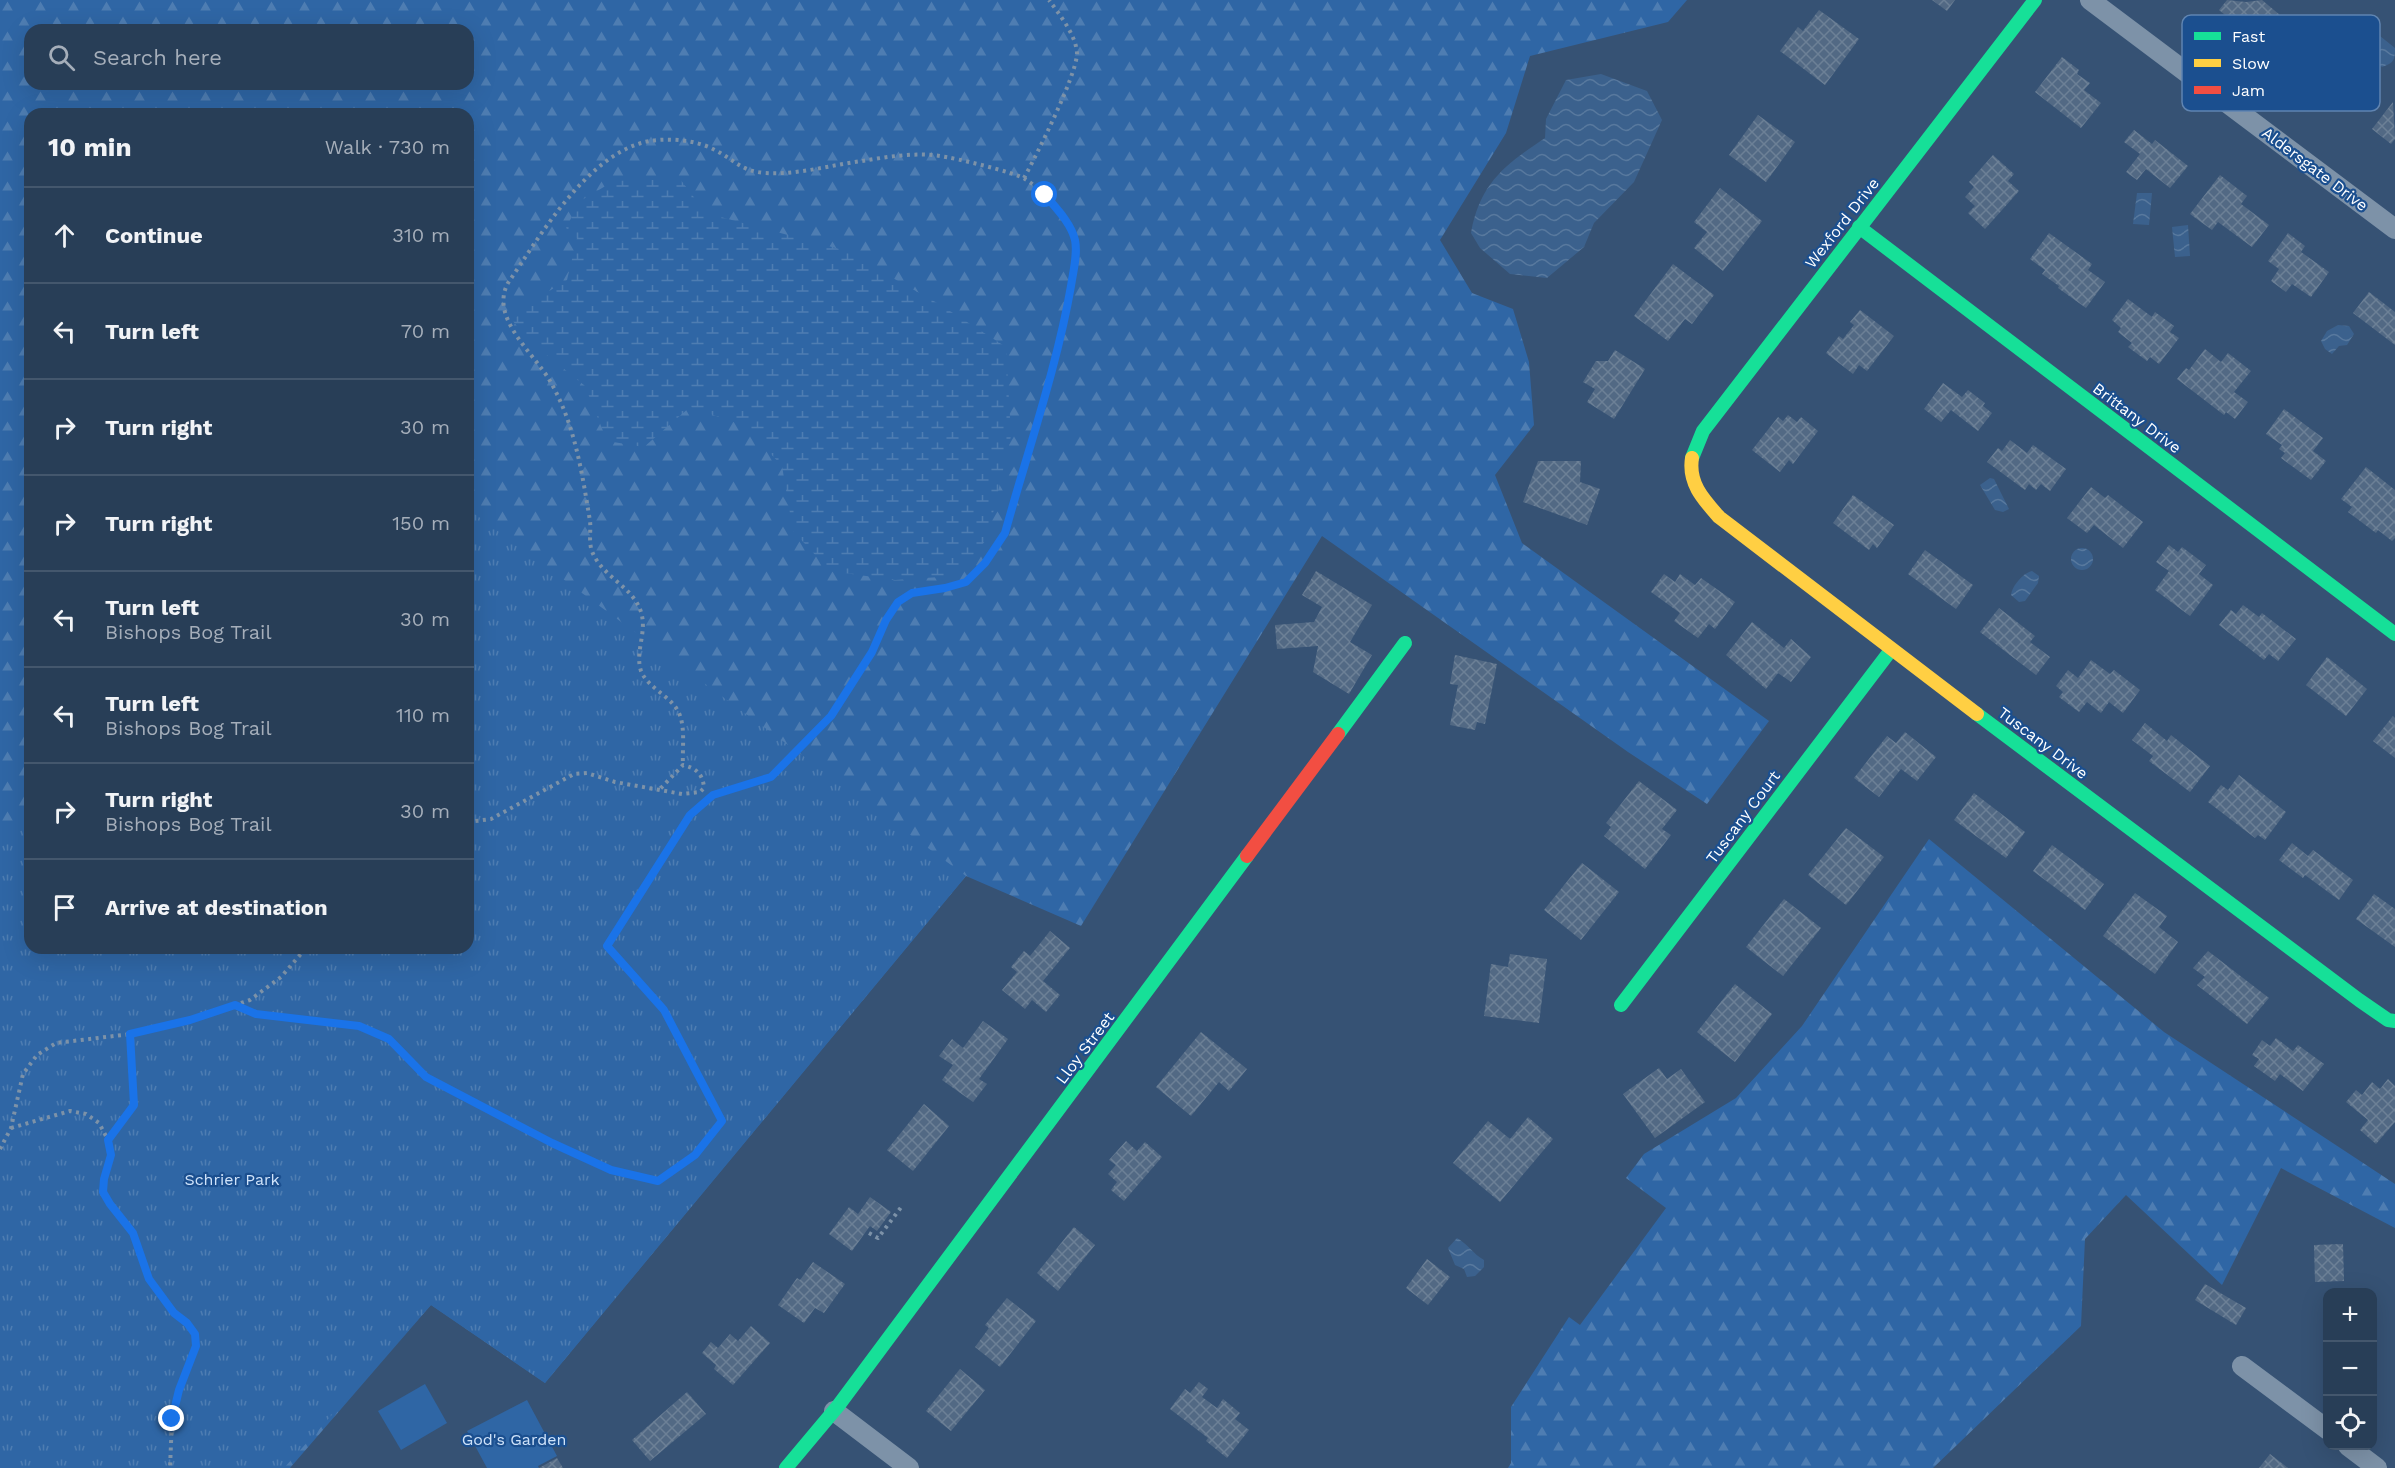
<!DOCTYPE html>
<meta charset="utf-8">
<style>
:root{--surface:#283e57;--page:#30455d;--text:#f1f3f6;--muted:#a5aeba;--line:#44576d}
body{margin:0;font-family:"Work Sans",sans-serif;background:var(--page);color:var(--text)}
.controls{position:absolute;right:18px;bottom:18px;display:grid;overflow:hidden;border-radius:12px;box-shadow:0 6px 24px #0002}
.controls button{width:54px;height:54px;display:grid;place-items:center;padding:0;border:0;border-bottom:2px solid var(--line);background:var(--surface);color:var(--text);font:30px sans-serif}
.stop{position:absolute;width:18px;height:18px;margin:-14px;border:4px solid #1a73e8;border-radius:50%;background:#fff}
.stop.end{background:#1a73e8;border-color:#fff;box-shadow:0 2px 6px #0008}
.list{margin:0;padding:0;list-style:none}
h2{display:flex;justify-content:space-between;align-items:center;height:78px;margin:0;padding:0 24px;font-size:26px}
h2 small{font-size:20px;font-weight:400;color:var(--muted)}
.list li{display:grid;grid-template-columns:39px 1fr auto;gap:18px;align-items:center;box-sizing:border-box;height:96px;padding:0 24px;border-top:2px solid var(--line)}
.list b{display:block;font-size:22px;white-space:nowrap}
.list p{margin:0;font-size:20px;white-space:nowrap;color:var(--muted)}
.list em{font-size:20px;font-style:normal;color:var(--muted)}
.icon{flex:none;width:33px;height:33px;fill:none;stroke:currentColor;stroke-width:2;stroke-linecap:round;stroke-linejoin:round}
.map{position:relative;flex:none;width:2395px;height:1468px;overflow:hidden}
.search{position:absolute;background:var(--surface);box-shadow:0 6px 24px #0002;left:24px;top:24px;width:450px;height:66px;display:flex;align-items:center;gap:15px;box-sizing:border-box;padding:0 21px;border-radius:18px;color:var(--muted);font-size:22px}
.panel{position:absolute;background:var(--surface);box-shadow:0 6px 24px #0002;left:24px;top:108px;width:450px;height:846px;border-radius:18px}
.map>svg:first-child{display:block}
</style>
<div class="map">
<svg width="2395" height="1468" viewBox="0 0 2395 1468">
<defs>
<pattern id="forest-firs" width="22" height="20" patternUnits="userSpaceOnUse" patternTransform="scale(1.5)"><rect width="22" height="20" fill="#2f66a5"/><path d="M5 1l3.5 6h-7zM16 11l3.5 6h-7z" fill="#4e7db2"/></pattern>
<pattern id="wetland-marsh" width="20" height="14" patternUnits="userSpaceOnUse" patternTransform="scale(1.5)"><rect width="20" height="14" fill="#2f66a5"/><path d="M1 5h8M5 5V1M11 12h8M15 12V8" fill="none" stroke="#4e7db2"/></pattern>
<pattern id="park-tufts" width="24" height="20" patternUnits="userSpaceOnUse" patternTransform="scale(1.5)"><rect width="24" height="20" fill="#2f66a5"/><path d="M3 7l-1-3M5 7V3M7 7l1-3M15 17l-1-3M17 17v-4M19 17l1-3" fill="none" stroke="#4e7db2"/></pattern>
<pattern id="water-waves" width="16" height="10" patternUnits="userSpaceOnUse" patternTransform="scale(1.5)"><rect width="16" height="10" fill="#3b618d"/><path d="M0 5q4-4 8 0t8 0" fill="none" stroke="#58799e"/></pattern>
<pattern id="building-cross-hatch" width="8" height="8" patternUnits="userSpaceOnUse" patternTransform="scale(1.5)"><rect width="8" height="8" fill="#526984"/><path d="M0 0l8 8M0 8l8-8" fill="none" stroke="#6c8096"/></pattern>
</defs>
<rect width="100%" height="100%" fill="#365274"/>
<g fill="#2f66a5">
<polygon points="425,1384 447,1423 401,1450 378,1411"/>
<polygon points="527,1400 557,1456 538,1466 539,1468 487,1468 467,1431"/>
</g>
<g fill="url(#forest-firs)" fill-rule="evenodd">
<path d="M 0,0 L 1687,0 L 1668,22 L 1530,56 L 1506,133 L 1440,240 L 1472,293 L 1513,309 L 1529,362 L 1534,425 L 1495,475 L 1522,543 L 1769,721 L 1707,804 L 1628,752 L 1322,536 L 1081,926 L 966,876 L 545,1383 L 431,1305 L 290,1468 L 0,1468 ZM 30,30 L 468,30 L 468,84 L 30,84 ZM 30,114 L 468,114 L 468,948 L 30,948 Z"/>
<polygon points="1929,839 2164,1032 2395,1184 2395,1228 2281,1168 2222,1285 2126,1195 2085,1239 2081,1326 1933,1468 1508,1468 1511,1463 1511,1407 1569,1317 1580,1325 1666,1208 1626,1178 1644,1154 1736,1098 1802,1026"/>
</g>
<polygon fill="url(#wetland-marsh)" points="680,179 706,213 843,250 939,304 1006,347 1011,436 987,539 955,576 895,580 830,571 793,531 782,466 745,426 690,407 644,447 607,441 585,386 526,338 513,321 525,306 567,280 577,238 566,228 580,201 614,181"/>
<polygon fill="url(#park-tufts)" points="468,509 966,876 545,1383 431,1305 284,1468 0,1468 0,844 30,805 30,948 468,948"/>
<g fill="url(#water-waves)">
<path d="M 2369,33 L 2380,36 L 2395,48 C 2395,60 2394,63 2382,67 L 2376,62 L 2378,58 L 2365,49 L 2364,41 Z"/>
<path d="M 1601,74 L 1647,91 L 1662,120 L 1634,182 L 1594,223 L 1584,247 L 1547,278 L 1510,274 L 1480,248 L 1471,233 C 1480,183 1505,165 1545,138 L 1546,119 L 1566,80 Z"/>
<polygon points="2137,193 2152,193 2149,225 2133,224"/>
<polygon points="2188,225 2190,256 2175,257 2172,227"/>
<polygon points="2338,325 2349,326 2354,334 2347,345 2339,346 2332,354 2325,349 2321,341 2327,331"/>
<polygon points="1990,478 1994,479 2009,509 2003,512 1995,510 1980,485"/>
<circle cx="2082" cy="559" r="11"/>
<path d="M 2032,571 L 2039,576 L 2038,583 L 2025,601 L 2019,602 L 2011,595 C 2012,586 2023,573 2032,571 Z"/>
<path d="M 1457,1238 C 1468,1244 1473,1254 1484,1260 L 1484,1267 L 1475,1276 L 1467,1277 L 1464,1269 L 1455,1265 L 1448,1248 Z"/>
</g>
<g fill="url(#building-cross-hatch)">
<polygon points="1932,0 1955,0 1947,11"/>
<polygon points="2227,0 2246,2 2262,0 2292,25 2274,47 2240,19 2236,24 2219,10"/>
<polygon points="1819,10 1859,39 1825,85 1780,51 1798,27 1803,31"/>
<polygon points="2062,57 2079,70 2077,74 2090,83 2084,90 2101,103 2081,128 2035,92"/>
<polygon points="2393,102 2395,139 2391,144 2372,129"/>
<polygon points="1758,115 1795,142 1766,182 1729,155"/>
<polygon points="2134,130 2152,144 2155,140 2188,166 2170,188 2146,169 2137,180 2126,172 2140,154 2124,142"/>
<polygon points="1993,155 2014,174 2008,181 2019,191 1985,229 1968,213 1975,206 1965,197 1974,187 1969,182"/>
<polygon points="2220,175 2247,196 2241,204 2269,225 2252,247 2218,222 2212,230 2190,214"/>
<polygon points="1720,188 1762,221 1723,271 1694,248 1707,232 1694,222"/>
<polygon points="2049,233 2092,264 2088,270 2105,282 2086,308 2058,288 2059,286 2042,274 2045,270 2030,259"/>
<polygon points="2288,233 2305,246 2301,252 2329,272 2311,297 2292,284 2286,292 2271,281 2279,269 2268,261"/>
<polygon points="1673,264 1714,295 1692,324 1685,319 1668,341 1634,316"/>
<polygon points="2369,292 2395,312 2395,345 2353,313"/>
<polygon points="2128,299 2152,317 2155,312 2174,326 2170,332 2179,338 2159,364 2150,357 2147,361 2128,347 2132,343 2118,332 2121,328 2112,320"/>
<polygon points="1860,310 1894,336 1867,371 1859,365 1853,374 1826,353 1839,336 1843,339 1854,325 1850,322"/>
<polygon points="2205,349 2221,362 2228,353 2251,371 2234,392 2248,402 2235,419 2226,412 2224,415 2177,379 2186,368 2189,370"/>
<polygon points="1615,350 1645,369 1614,419 1587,402 1595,389 1583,382 1596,361 1608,361"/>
<polygon points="1943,383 1962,397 1968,390 1985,403 1983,406 1992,413 1978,431 1951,410 1941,422 1924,409"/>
<polygon points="2284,409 2323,438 2313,451 2326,461 2311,480 2281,458 2285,453 2279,449 2282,445 2266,434"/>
<polygon points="1788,415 1797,422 1801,417 1818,431 1793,464 1789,460 1780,472 1752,450 1778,417 1783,421"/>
<polygon points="2010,440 2027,453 2033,445 2066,469 2050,491 2041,484 2036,490 2029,484 2025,490 1987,462 1998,448 2002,451"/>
<polygon points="1538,461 1581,461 1580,482 1600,489 1587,525 1523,502"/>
<polygon points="2366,467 2395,490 2395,538 2392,541 2378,530 2376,533 2348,512 2352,507 2341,499"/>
<polygon points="2091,487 2105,498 2108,495 2143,522 2123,548 2094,525 2087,533 2067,518"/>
<polygon points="1853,495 1894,525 1877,548 1873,544 1869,550 1833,523"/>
<polygon points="2169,545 2178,552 2182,547 2206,565 2199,574 2213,585 2190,616 2155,590 2169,571 2156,562"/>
<polygon points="1925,550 1973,585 1956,609 1908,574"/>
<polygon points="1316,571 1372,605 1350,642 1372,655 1349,694 1313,672 1318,646 1277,649 1275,625 1314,622 1322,607 1302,595"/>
<polygon points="1664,574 1675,582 1680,574 1695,585 1701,578 1735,602 1715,629 1709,624 1698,638 1674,621 1680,613 1651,592"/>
<polygon points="2243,605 2259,617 2262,613 2296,639 2278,661 2269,654 2264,660 2219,625 2231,610 2236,614"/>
<polygon points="1999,608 2035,636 2030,642 2050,657 2036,675 1980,632"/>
<polygon points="1752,622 1784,648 1791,639 1811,657 1791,682 1778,673 1766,689 1726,655"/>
<polygon points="1455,655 1497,664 1485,724 1477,722 1475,730 1450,725 1458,685 1450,684"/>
<polygon points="2327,657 2367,689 2346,716 2306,685"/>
<polygon points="2091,660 2110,674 2114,670 2140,690 2123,713 2109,702 2101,713 2087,702 2079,712 2059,697 2063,692 2056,686 2068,670 2078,678"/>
<polygon points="2393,716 2395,718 2395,758 2373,741"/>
<polygon points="2145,723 2167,741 2171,735 2210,766 2190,792 2149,761 2153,756 2132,740"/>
<polygon points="1905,732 1936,757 1917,781 1901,769 1879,797 1854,778 1887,736 1896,743"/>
<polygon points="2239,775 2286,812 2265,840 2258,835 2255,838 2208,802 2221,785 2228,790"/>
<polygon points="1639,781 1677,810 1662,829 1671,835 1645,869 1604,836 1611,827 1606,823"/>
<polygon points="1974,793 2025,832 2006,858 1954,820"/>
<polygon points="1846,828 1884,857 1846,905 1808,875"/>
<polygon points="2292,843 2308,856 2313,850 2353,880 2339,900 2305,875 2303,878 2279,860"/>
<polygon points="2052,845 2104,884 2085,910 2033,871"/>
<polygon points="1582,863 1619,892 1581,940 1544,910"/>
<polygon points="2135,893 2167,916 2159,927 2178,942 2155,974 2103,936"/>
<polygon points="2374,894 2395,909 2395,947 2356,919"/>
<polygon points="1784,899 1821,928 1783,976 1746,947"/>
<polygon points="1050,931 1070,948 1043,981 1060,995 1046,1012 1032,1000 1025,1009 1002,990 1017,972 1011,967 1024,951 1030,956"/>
<polygon points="2208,951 2269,998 2247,1024 2197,985 2205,977 2193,968"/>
<polygon points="1510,954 1547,959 1539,1023 1484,1016 1491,964 1508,967"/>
<polygon points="1735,984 1772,1014 1735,1062 1697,1032"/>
<polygon points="983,1021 1008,1039 979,1079 987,1084 973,1102 942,1080 953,1065 939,1056 952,1039 963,1048"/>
<polygon points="1201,1032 1247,1069 1229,1091 1219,1082 1191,1116 1156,1087"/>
<polygon points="2276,1038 2293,1051 2298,1045 2324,1064 2303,1091 2280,1074 2275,1081 2254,1066 2259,1059 2252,1055 2262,1040 2270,1046"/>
<polygon points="1659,1068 1667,1079 1681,1069 1705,1102 1655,1138 1623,1094"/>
<polygon points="2388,1079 2395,1086 2395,1122 2376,1144 2360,1130 2368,1120 2346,1102 2356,1090 2362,1095 2372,1082 2380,1089"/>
<polygon points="924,1104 949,1126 913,1171 887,1150"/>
<polygon points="1528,1117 1553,1139 1500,1202 1453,1163 1488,1121 1510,1139"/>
<polygon points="1126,1141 1137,1151 1145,1142 1162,1157 1124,1201 1111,1190 1117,1182 1108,1174 1116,1165 1109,1160"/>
<polygon points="870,1197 891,1212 877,1231 870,1226 852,1251 829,1234 849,1207 858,1214"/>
<polygon points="1074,1227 1095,1245 1058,1291 1037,1273"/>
<polygon points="2343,1244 2344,1281 2315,1282 2314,1245"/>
<polygon points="1427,1259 1450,1277 1428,1305 1406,1288"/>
<polygon points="813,1262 845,1284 824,1313 815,1308 804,1323 778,1305 797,1278 800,1280"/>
<polygon points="2205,1284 2246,1308 2236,1325 2195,1300"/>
<polygon points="1007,1298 1036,1321 1000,1367 975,1347 989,1328 985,1325"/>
<polygon points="751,1326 770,1343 733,1385 714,1369 716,1365 702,1353 711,1342 718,1348 730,1334 738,1341"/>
<polygon points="960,1369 985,1390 951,1431 926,1411"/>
<polygon points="1199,1382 1208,1389 1202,1397 1217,1408 1223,1399 1240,1413 1235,1419 1249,1430 1227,1458 1206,1441 1208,1438 1170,1409 1185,1389 1190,1393"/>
<polygon points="687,1392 706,1414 650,1461 632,1440"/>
<polygon points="2270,1454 2288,1468 2259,1468"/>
<polygon points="557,1458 563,1468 539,1468"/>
</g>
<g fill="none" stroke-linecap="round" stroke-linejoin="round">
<g stroke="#7d92a8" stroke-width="4" stroke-dasharray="3 4.5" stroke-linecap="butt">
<path d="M 1024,178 C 1036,156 1077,75 1077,53 C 1076,35 1059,14 1049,0"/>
<path d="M 468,822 L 491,819 L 574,774 L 587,773 L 615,782 L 682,794 L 700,792 L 704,788 C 703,774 696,768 683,765 L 660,789"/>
<path d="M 235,1005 L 256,1014 L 359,1026 L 389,1039 L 426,1077 L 552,1143 L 611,1170 L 658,1181 L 695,1154 L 722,1121 L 664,1009 L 607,946 L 690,815 L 713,795 L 771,777 L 831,716 L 872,652 L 886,620 L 898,602 L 912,593 L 945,588 L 966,582 L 985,563 L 1005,533 C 1028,450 1057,367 1071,282 C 1073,269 1078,251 1075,239 C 1067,215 1046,192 1025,179 C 1014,172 955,158 940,156 C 916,152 886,157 862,161 C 830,165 799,175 765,173 C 740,171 734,159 713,149 C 694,139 661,137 641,143 C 584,160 540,236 508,283 C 489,318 534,353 550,381 C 575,424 582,473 590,521 C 591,529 589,539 591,548 C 599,577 636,586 642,616 C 646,634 635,653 641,671 C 648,688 669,695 678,711 C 686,726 682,748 683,765"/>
<polyline points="131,1034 134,1105 108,1140 111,1155 104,1179 103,1192 109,1204 133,1233 149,1279 174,1313 187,1323 195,1334 196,1346 179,1390 172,1419 170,1468"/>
<polyline points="11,1128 70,1111 86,1114 99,1123 108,1140"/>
<polyline points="0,1149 11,1128 23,1074 37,1055 56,1043 131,1034 190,1020 250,1000 281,977 306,948"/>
<polyline points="869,1233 878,1238 902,1206"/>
</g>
<g stroke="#7d92a8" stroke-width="20">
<polyline points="2090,0 2395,229"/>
<polyline points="2242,1366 2328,1430"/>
<polyline points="834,1411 909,1468"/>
<polyline points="2348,1446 2377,1468"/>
</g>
<g stroke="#16e098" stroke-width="14">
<polyline points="1859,227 2395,634"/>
<polyline points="1692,458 1703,431 2035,0"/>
<polyline points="1977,714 2359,1000 2388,1020 2395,1021"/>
<polyline points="1338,734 1405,643"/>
<polyline points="1621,1005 1891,650"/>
<polyline points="786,1468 838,1406 1247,856"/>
</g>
<path stroke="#ffcf43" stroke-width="14" d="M 1692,458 C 1688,483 1703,499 1719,517 L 1977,714"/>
<polyline stroke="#f24e42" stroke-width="14" points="1247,856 1338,734"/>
</g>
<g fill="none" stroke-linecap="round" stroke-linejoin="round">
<path stroke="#1a73e8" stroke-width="8" d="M 172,1419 L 179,1390 L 196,1346 L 195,1334 L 187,1323 L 174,1313 L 149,1279 L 133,1233 L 110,1204 L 103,1192 L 104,1179 L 111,1155 L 108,1140 L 134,1105 L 130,1034 L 190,1020 L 235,1005 L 256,1014 L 359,1026 L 389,1039 L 426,1077 L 552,1143 L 611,1170 L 658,1181 L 695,1155 L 722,1121 L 664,1010 L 607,946 L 690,815 L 713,795 L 771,777 L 831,716 L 872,652 L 886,620 L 898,602 L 912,593 L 945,588 L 966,582 L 985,563 L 1005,533 C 1027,453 1057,367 1071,286 C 1073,272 1078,254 1075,240 C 1071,223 1056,208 1045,195"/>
</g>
<g text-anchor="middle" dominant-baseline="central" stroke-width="4.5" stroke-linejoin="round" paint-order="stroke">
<g font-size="16" fill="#fff" stroke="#1b4f8f">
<text transform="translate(2315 169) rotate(37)">Aldersgate Drive</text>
<text transform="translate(1842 223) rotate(-52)">Wexford Drive</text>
<text transform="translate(2137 418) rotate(37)">Brittany Drive</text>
<text transform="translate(2043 743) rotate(37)">Tuscany Drive</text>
<text transform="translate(1743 817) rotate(-53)">Tuscany Court</text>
<text transform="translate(1085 1048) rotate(-53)">Lloy Street</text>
</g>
<g font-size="16" fill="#cfe3fa" stroke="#1b4f8f">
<text x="232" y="1179">Schrier Park</text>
<text x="514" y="1439">God's Garden</text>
</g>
</g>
<rect x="2182" y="15" width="198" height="96" rx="9" fill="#1b4f8f" stroke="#5f84b1" stroke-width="1.5"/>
<rect x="2194" y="32" width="27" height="8" fill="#16e098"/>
<rect x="2194" y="59" width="27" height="8" fill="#ffcf43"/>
<rect x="2194" y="86" width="27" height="8" fill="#f24e42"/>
<g font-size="16" fill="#fff">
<text x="2232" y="42">Fast</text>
<text x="2232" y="69">Slow</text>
<text x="2232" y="96">Jam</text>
</g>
</svg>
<div class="controls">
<button>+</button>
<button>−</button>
<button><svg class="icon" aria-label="locate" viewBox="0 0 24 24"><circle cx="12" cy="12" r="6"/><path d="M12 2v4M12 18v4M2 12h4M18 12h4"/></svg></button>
</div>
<div class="stop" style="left:1045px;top:195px"></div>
<div class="stop end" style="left:172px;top:1419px"></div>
<div class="search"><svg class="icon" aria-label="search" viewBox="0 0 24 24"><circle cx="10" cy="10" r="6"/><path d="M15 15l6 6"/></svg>Search here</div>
<section class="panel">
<h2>10 min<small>Walk · 730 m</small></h2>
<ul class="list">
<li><svg class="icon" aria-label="ahead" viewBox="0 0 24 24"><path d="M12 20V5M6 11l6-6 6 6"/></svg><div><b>Continue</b></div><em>310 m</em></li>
<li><svg class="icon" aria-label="left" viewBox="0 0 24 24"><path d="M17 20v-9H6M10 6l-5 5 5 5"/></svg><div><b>Turn left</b></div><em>70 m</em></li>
<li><svg class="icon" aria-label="right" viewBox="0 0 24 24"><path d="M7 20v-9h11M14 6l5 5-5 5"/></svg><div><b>Turn right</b></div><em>30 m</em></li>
<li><svg class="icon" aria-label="right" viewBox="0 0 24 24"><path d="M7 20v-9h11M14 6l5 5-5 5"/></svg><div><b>Turn right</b></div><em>150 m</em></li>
<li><svg class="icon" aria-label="left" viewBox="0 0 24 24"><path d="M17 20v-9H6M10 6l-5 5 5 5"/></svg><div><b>Turn left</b><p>Bishops Bog Trail</p></div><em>30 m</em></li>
<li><svg class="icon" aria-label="left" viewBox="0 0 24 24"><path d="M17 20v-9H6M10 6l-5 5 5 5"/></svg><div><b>Turn left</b><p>Bishops Bog Trail</p></div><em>110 m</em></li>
<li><svg class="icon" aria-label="right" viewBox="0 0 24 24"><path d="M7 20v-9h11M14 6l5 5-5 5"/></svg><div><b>Turn right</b><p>Bishops Bog Trail</p></div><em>30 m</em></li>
<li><svg class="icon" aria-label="arrive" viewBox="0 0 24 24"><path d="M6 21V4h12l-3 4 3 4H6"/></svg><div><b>Arrive at destination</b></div></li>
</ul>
</section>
</div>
